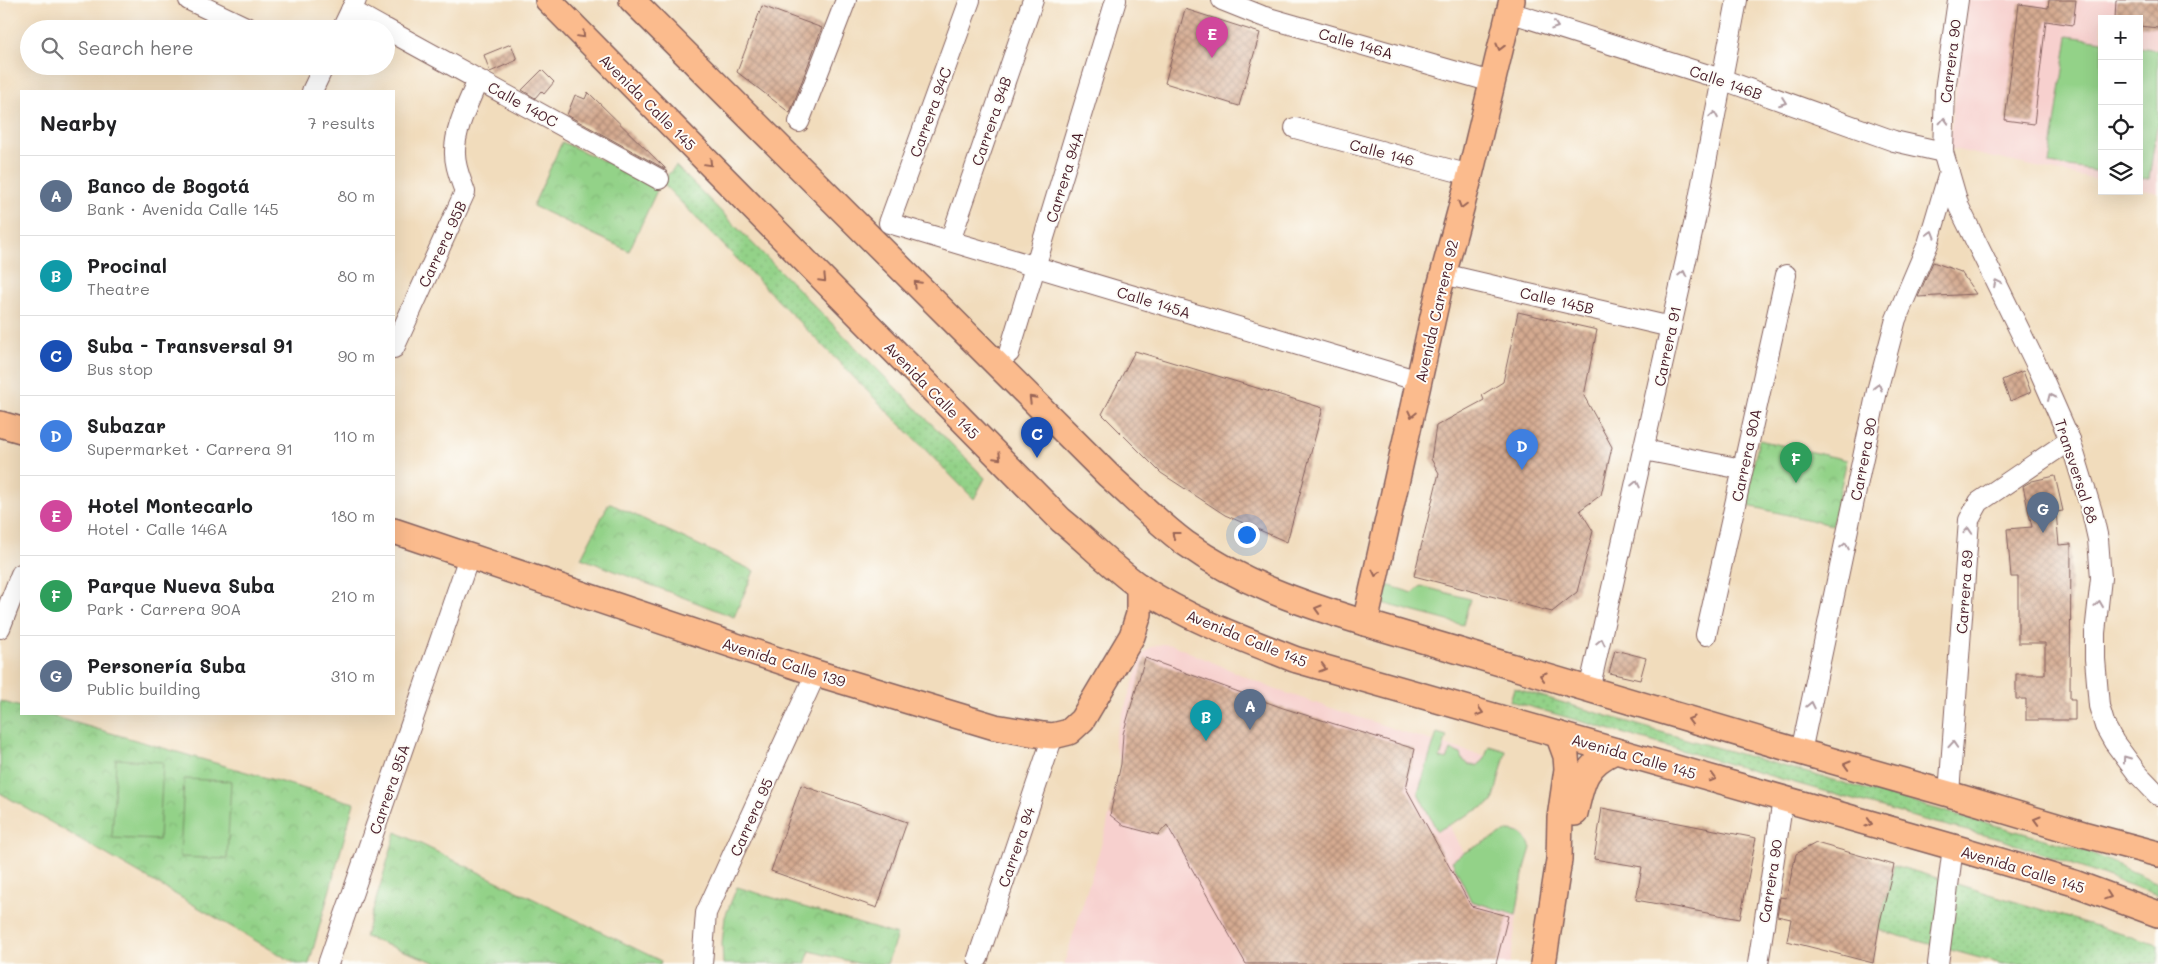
<!DOCTYPE html>
<meta charset="utf-8">
<style>
:root{--surface:#fff;--page:#f2f2f2;--text:#202124;--muted:#757577;--line:#e0e0e0;--accent:#2563eb}
body{margin:0;font-family:Mali,sans-serif;background:var(--page);color:var(--text)}
.controls{position:absolute;right:15px;top:15px;display:grid;overflow:hidden;border-radius:0px;box-shadow:0 5px 20px #0002}
.controls button{width:45px;height:45px;display:grid;place-items:center;padding:0;border:0;border-bottom:1px solid var(--line);background:var(--surface);color:var(--text);font:25px sans-serif}
.you{position:absolute;left:1246px;top:534px;width:18px;height:18px;margin:-12px;border:4px solid #fff;border-radius:50%;background:#1a73e8;box-shadow:0 0 0 8px #1a73e833}
.badge{display:grid;place-items:center;width:32px;height:32px;border-radius:50%;background:var(--accent);color:#fff;font-size:16px;font-weight:700}
.pin{position:absolute;translate:-50% -41px;filter:drop-shadow(0 1px 2px #0008)}
.pin::after{content:'';position:absolute;top:26px;width:18px;height:15px;background:inherit;clip-path:polygon(0 0,100% 0,50% 100%)}
.list{margin:0;padding:0;list-style:none}
h2{display:flex;justify-content:space-between;align-items:center;height:65px;margin:0;padding:0 20px;font-size:21px}
h2 small{font-size:16px;font-weight:400;color:var(--muted)}
.list li{display:grid;grid-template-columns:32px 1fr auto;gap:15px;align-items:center;box-sizing:border-box;height:80px;padding:0 20px;border-top:1px solid var(--line)}
.list b{display:block;font-size:19px;white-space:nowrap}
.list p{margin:0;font-size:16px;white-space:nowrap;color:var(--muted)}
.list em{font-size:16px;font-style:normal;color:var(--muted)}
.icon{flex:none;width:28px;height:28px;fill:none;stroke:currentColor;stroke-width:2;stroke-linecap:round;stroke-linejoin:round}
.map{position:relative;flex:none;width:2158px;height:964px;overflow:hidden}
.search{position:absolute;background:var(--surface);box-shadow:0 5px 20px #0002;left:20px;top:20px;width:375px;height:55px;display:flex;align-items:center;gap:12px;box-sizing:border-box;padding:0 18px;border-radius:28px;color:var(--muted);font-size:19px}
.panel{position:absolute;background:var(--surface);box-shadow:0 5px 20px #0002;left:20px;top:90px;width:375px;height:625px;border-radius:0px}
.map>svg:first-child{display:block}
</style>
<div class="map">
<svg width="2158" height="964" viewBox="0 0 2158 964">
<defs>
<pattern id="grass-dots" width="8" height="8" patternUnits="userSpaceOnUse" patternTransform="scale(1.25)"><rect width="8" height="8" fill="#93d288"/><path d="M2 2h.1M6 6h.1" fill="none" stroke="#80b476" stroke-width="1.8" stroke-linecap="round"/></pattern>
<pattern id="park-crowns" width="20" height="18" patternUnits="userSpaceOnUse" patternTransform="scale(1.25)"><rect width="20" height="18" fill="#93d288"/><path d="M2 6a3 3 0 1 1 6 0M12 15a3 3 0 1 1 6 0" fill="none" stroke="#80b476"/></pattern>
<pattern id="building-cross-hatch" width="8" height="8" patternUnits="userSpaceOnUse" patternTransform="scale(1.25)"><rect width="8" height="8" fill="#d5ab91"/><path d="M0 0l8 8M0 8l8-8" fill="none" stroke="#af8b77"/></pattern>
</defs>
<rect width="100%" height="100%" fill="#fdfcf7"/>
<filter id="ink" filterUnits="userSpaceOnUse"><feTurbulence type="fractalNoise" baseFrequency=".02" numOctaves="2"/><feDisplacementMap in="SourceGraphic" scale="10" xChannelSelector="R" yChannelSelector="G"/><feConvolveMatrix kernelMatrix="1 2 1 2 8 2 1 2 1" color-interpolation-filters="sRGB"/></filter>
<filter id="wash" filterUnits="userSpaceOnUse"><feTurbulence type="fractalNoise" baseFrequency=".0096" numOctaves="4" result="noise"/><feDisplacementMap in="SourceGraphic" scale="20" xChannelSelector="R" yChannelSelector="G"/><feGaussianBlur stdDeviation="1.12" result="paint"/><feColorMatrix in="noise" values="0 0 0 0 0 0 0 0 0 0 0 0 0 0 0 0 0 1.4 0 .05"/><feComposite in="paint" operator="in"/></filter>
<g filter="url(#wash)">
<rect width="100%" height="100%" fill="#f1dcbc"/>
<g fill="#f7d0ce">
<polygon points="1968,0 2158,0 2158,193 2139,189 2139,19 2102,19 2102,181 1948,148"/>
<polygon points="1162,644 1173,645 1274,689 1412,735 1504,762 1493,802 1449,825 1463,853 1507,831 1518,831 1527,837 1531,848 1523,875 1510,964 1064,964 1106,829 1121,764 1115,746 1115,737 1143,653 1151,647"/>
</g>
<g fill="url(#grass-dots)" stroke="#6e785a">
<polygon points="676,166 985,478 974,499 661,182"/>
<polygon points="1514,688 1661,732 2087,851 2158,883 2158,895 2003,840 1924,820 1510,701"/>
<polygon points="1894,865 2158,945 2158,964 2002,964 1878,930"/>
</g>
<g fill="url(#park-crowns)" stroke="#6e785a">
<polygon points="562,142 659,186 629,251 533,206"/>
<polygon points="1759,440 1847,460 1832,525 1744,505"/>
<polygon points="609,503 754,571 734,617 581,558"/>
<polygon points="0,701 21,707 21,714 45,714 354,803 309,964 296,964 0,793"/>
<polygon points="396,832 661,961 660,964 440,964 365,937"/>
<polygon points="737,887 897,935 887,964 860,964 810,951 805,964 723,964 722,943 725,917"/>
</g>
<g fill="#93d288" stroke="#6e785a">
<polygon points="2068,36 2102,41 2102,172 2049,164"/>
<polygon points="2139,47 2158,50 2158,119 2149,179 2139,178"/>
<polygon points="1387,585 1413,593 1421,586 1470,599 1463,625 1382,603"/>
<polygon points="1437,733 1447,736 1440,758 1447,760 1451,750 1461,754 1463,760 1470,765 1477,766 1484,760 1489,746 1506,751 1493,802 1437,831 1418,793"/>
<polygon points="116,759 163,762 159,840 112,838"/>
<polygon points="184,779 231,781 227,859 180,857"/>
<path d="M 1507,831 C 1521,831 1526,836 1531,848 L 1523,875 L 1516,915 L 1471,901 L 1452,861 L 1463,853 Z"/>
</g>
<g id="blocks">
<g fill="url(#building-cross-hatch)">
<polygon points="2049,0 2076,0 2073,25 2046,21 2034,124 2005,120 2019,4 2048,8"/>
<polygon points="2116,0 2158,0 2158,28 2139,26 2139,19 2115,19"/>
<polygon points="762,6 822,28 790,113 737,72"/>
<polygon points="1185,9 1260,33 1239,106 1165,83"/>
<polygon points="511,44 517,60 490,72 484,55"/>
<polygon points="542,70 554,82 544,94 541,91 535,98 522,90"/>
<polygon points="588,92 665,168 665,169 567,115 575,95 585,99"/>
<polygon points="1933,262 1961,272 1976,294 1918,297"/>
<polygon points="1518,312 1597,330 1584,396 1612,447 1601,495 1580,510 1593,531 1577,592 1552,612 1414,576 1439,473 1431,459 1436,426 1484,400 1482,395 1503,382"/>
<polygon points="1135,351 1323,408 1287,542 1225,515 1161,473 1102,414"/>
<polygon points="2023,371 2031,392 2010,401 2002,380"/>
<polygon points="2055,476 2063,511 2056,512 2059,545 2071,544 2070,699 2075,699 2075,720 2026,720 2026,699 2016,699 2016,674 2045,674 2045,643 2018,643 2018,577 2011,577 2007,529 2032,527 2023,486 2032,481"/>
<polygon points="1615,650 1646,658 1640,680 1609,673"/>
<polygon points="1145,658 1283,708 1415,749 1406,788 1471,906 1508,916 1496,964 1246,964 1167,825 1158,835 1124,826 1110,815 1121,764 1123,734"/>
<polygon points="801,785 907,822 877,908 771,871"/>
<polygon points="1602,808 1756,838 1740,919 1636,900 1642,867 1594,859"/>
<polygon points="1816,843 1894,865 1880,922 1873,963 1787,941 1791,919 1777,916 1780,897 1786,898 1796,854"/>
</g>
</g>
</g>
<g filter="url(#ink)">
<use href="#blocks" fill-opacity="0" stroke="#84615e" stroke-width="1"/>
<g fill="none" stroke-linecap="round" stroke-linejoin="round">
<defs>
<g id="minor">
<polyline points="189,0 250,29"/>
<polyline points="970,0 889,223 1419,381"/>
<polyline points="1222,0 1262,16 1492,82"/>
<polyline points="1958,0 1945,90 1943,152 1959,207 2040,372 2070,440 2092,512 2098,539 2101,578 2095,633 2095,659 2099,706 2105,726 2114,742 2137,773 2158,795"/>
<polyline points="351,10 385,29"/>
<polyline points="1509,12 1721,79 1894,141 1943,152"/>
<polyline points="342,29 356,0"/>
<polyline points="386,29 659,179"/>
<polyline points="312,91 324,66"/>
<polyline points="799,122 846,0"/>
<polyline points="1295,128 1470,175"/>
<polyline points="950,241 1033,0"/>
<polyline points="1443,274 1671,327"/>
<path d="M 394,348 L 465,192 C 461,180 455,168 455,154 C 454,129 469,102 478,80"/>
<polyline points="1009,353 1116,0"/>
<polyline points="1644,450 1742,469"/>
<polyline points="0,628 21,574"/>
<polyline points="1706,635 1786,275"/>
<polyline points="1589,690 1695,220 1737,0"/>
<polyline points="1801,752 1877,391 1896,319 1928,244 1949,173"/>
<polyline points="1949,794 1969,520 1979,502 2070,440"/>
<polyline points="978,958 1053,736"/>
<polyline points="328,964 469,557"/>
<polyline points="702,964 706,913 816,673"/>
<polyline points="1758,964 1783,799"/>
<polyline points="1938,964 1953,847"/>
</g>
<g id="major">
<path d="M 548,0 L 1061,520 C 1087,541 1113,568 1140,587 C 1188,619 1243,639 1297,660 L 1953,847 L 2074,883 L 2158,914"/>
<path d="M 632,0 L 1108,475 C 1134,498 1158,523 1185,543 C 1241,583 1300,603 1365,623 L 1801,752 L 1949,794 L 2083,834 L 2158,854"/>
<polyline points="0,424 21,430"/>
<polyline points="394,531 816,673 995,727 1043,735 1053,736 1069,732 1082,720 1132,636 1139,614 1139,586"/>
<polyline points="1365,623 1439,290 1470,175 1512,0"/>
<path d="M 1575,813 C 1582,782 1584,765 1615,751"/>
<polyline points="1543,964 1559,860 1560,818 1567,769 1566,756 1558,734"/>
</g>
</defs>
<use href="#minor" stroke="#84615e" stroke-width="22"/>
<use href="#major" stroke="#84615e" stroke-width="28"/>
<use href="#minor" stroke="#fff" stroke-width="20"/>
<use href="#major" stroke="#fbbb8d" stroke-width="25"/>
</g>
<defs><path id="oneway-chevron" d="M-2-3.5L2.5 0L-2 3.5" fill="none" stroke-width="1.6" stroke-linecap="round" stroke-linejoin="round" transform="scale(1.25)"/></defs>
<g stroke="#ae9aa0">
<use href="#oneway-chevron" transform="translate(1555 26) rotate(18)"/>
<use href="#oneway-chevron" transform="translate(1783 102) rotate(20)"/>
<use href="#oneway-chevron" transform="translate(1714 115) rotate(-80)"/>
<use href="#oneway-chevron" transform="translate(1944 121) rotate(-88)"/>
<use href="#oneway-chevron" transform="translate(1931 234) rotate(-73)"/>
<use href="#oneway-chevron" transform="translate(1683 274) rotate(-77)"/>
<use href="#oneway-chevron" transform="translate(1997 283) rotate(-116)"/>
<use href="#oneway-chevron" transform="translate(1878 387) rotate(-76)"/>
<use href="#oneway-chevron" transform="translate(2051 397) rotate(-114)"/>
<use href="#oneway-chevron" transform="translate(1636 484) rotate(-78)"/>
<use href="#oneway-chevron" transform="translate(1968 531) rotate(-86)"/>
<use href="#oneway-chevron" transform="translate(1845 546) rotate(-78)"/>
<use href="#oneway-chevron" transform="translate(2099 604) rotate(-82)"/>
<use href="#oneway-chevron" transform="translate(1601 642) rotate(-77)"/>
<use href="#oneway-chevron" transform="translate(1811 705) rotate(-78)"/>
<use href="#oneway-chevron" transform="translate(1953 745) rotate(-86)"/>
<use href="#oneway-chevron" transform="translate(2126 759) rotate(-126)"/>
</g>
<g stroke="#9a6557">
<use href="#oneway-chevron" transform="translate(582 35) rotate(45)"/>
<use href="#oneway-chevron" transform="translate(1500 47) rotate(104)"/>
<use href="#oneway-chevron" transform="translate(709 163) rotate(45)"/>
<use href="#oneway-chevron" transform="translate(1462 205) rotate(105)"/>
<use href="#oneway-chevron" transform="translate(823 279) rotate(46)"/>
<use href="#oneway-chevron" transform="translate(917 284) rotate(-135)"/>
<use href="#oneway-chevron" transform="translate(1032 399) rotate(-135)"/>
<use href="#oneway-chevron" transform="translate(1412 414) rotate(103)"/>
<use href="#oneway-chevron" transform="translate(998 457) rotate(45)"/>
<use href="#oneway-chevron" transform="translate(1175 535) rotate(-142)"/>
<use href="#oneway-chevron" transform="translate(1376 573) rotate(103)"/>
<use href="#oneway-chevron" transform="translate(1318 609) rotate(-163)"/>
<use href="#oneway-chevron" transform="translate(1323 668) rotate(16)"/>
<use href="#oneway-chevron" transform="translate(1543 676) rotate(-163)"/>
<use href="#oneway-chevron" transform="translate(1480 712) rotate(16)"/>
<use href="#oneway-chevron" transform="translate(1691 720) rotate(-164)"/>
<use href="#oneway-chevron" transform="translate(1847 765) rotate(-164)"/>
<use href="#oneway-chevron" transform="translate(1713 778) rotate(16)"/>
<use href="#oneway-chevron" transform="translate(2037 820) rotate(-164)"/>
<use href="#oneway-chevron" transform="translate(1869 823) rotate(16)"/>
<use href="#oneway-chevron" transform="translate(2108 896) rotate(19)"/>
</g>
</g>
<g text-anchor="middle" dominant-baseline="central" stroke-width="4" stroke-linejoin="round" paint-order="stroke">
<g font-size="15" fill="#4a1f2b" stroke="#fdfcf7">
<text transform="translate(1356 43) rotate(16)">Calle 146A</text>
<text transform="translate(1950 61) rotate(-83)">Carrera 90</text>
<text transform="translate(1726 82) rotate(19)">Calle 146B</text>
<text transform="translate(648 102) rotate(45)">Avenida Calle 145</text>
<text transform="translate(523 104) rotate(29)">Calle 140C</text>
<text transform="translate(930 112) rotate(-70)">Carrera 94C</text>
<text transform="translate(991 121) rotate(-71)">Carrera 94B</text>
<text transform="translate(1382 152) rotate(15)">Calle 146</text>
<text transform="translate(1064 177) rotate(-73)">Carrera 94A</text>
<text transform="translate(442 244) rotate(-65)">Carrera 95B</text>
<text transform="translate(1557 300) rotate(13)">Calle 145B</text>
<text transform="translate(1154 302) rotate(17)">Calle 145A</text>
<text transform="translate(1436 311) rotate(-77)">Avenida Carrera 92</text>
<text transform="translate(1667 346) rotate(-78)">Carrera 91</text>
<text transform="translate(932 390) rotate(46)">Avenida Calle 145</text>
<text transform="translate(1746 455) rotate(-78)">Carrera 90A</text>
<text transform="translate(1863 459) rotate(-79)">Carrera 90</text>
<text transform="translate(2077 471) rotate(72)">Transversal 88</text>
<text transform="translate(1964 592) rotate(-86)">Carrera 89</text>
<text transform="translate(1247 638) rotate(22)">Avenida Calle 145</text>
<text transform="translate(784 662) rotate(18)">Avenida Calle 139</text>
<text transform="translate(1634 756) rotate(16)">Avenida Calle 145</text>
<text transform="translate(389 789) rotate(-71)">Carrera 95A</text>
<text transform="translate(751 817) rotate(-66)">Carrera 95</text>
<text transform="translate(1016 847) rotate(-71)">Carrera 94</text>
<text transform="translate(2023 869) rotate(17)">Avenida Calle 145</text>
<text transform="translate(1770 881) rotate(-81)">Carrera 90</text>
</g>
</g>
</svg>
<div class="controls">
<button>+</button>
<button>−</button>
<button><svg class="icon" aria-label="locate" viewBox="0 0 24 24"><circle cx="12" cy="12" r="6"/><path d="M12 2v4M12 18v4M2 12h4M18 12h4"/></svg></button>
<button><svg class="icon" aria-label="layers" viewBox="0 0 24 24"><path d="M12 4l9 5-9 5-9-5zM3 14l9 5 9-5"/></svg></button>
</div>
<div class="you"></div>
<div class="pin badge" style="left:1250px;top:730px;background:#5c6f8a">A</div>
<div class="pin badge" style="left:1206px;top:741px;background:#0f9aa8">B</div>
<div class="pin badge" style="left:1037px;top:458px;background:#1a4fb4">C</div>
<div class="pin badge" style="left:1522px;top:470px;background:#3f7fe0">D</div>
<div class="pin badge" style="left:1212px;top:58px;background:#d1479c">E</div>
<div class="pin badge" style="left:1796px;top:483px;background:#2e9e5b">F</div>
<div class="pin badge" style="left:2043px;top:533px;background:#5c6f8a">G</div>
<div class="search"><svg class="icon" aria-label="search" viewBox="0 0 24 24"><circle cx="10" cy="10" r="6"/><path d="M15 15l6 6"/></svg>Search here</div>
<section class="panel">
<h2>Nearby<small>7 results</small></h2>
<ul class="list">
<li><span class="badge" style="background:#5c6f8a">A</span><div><b>Banco de Bogotá</b><p>Bank · Avenida Calle 145</p></div><em>80 m</em></li>
<li><span class="badge" style="background:#0f9aa8">B</span><div><b>Procinal</b><p>Theatre</p></div><em>80 m</em></li>
<li><span class="badge" style="background:#1a4fb4">C</span><div><b>Suba - Transversal 91</b><p>Bus stop</p></div><em>90 m</em></li>
<li><span class="badge" style="background:#3f7fe0">D</span><div><b>Subazar</b><p>Supermarket · Carrera 91</p></div><em>110 m</em></li>
<li><span class="badge" style="background:#d1479c">E</span><div><b>Hotel Montecarlo</b><p>Hotel · Calle 146A</p></div><em>180 m</em></li>
<li><span class="badge" style="background:#2e9e5b">F</span><div><b>Parque Nueva Suba</b><p>Park · Carrera 90A</p></div><em>210 m</em></li>
<li><span class="badge" style="background:#5c6f8a">G</span><div><b>Personería Suba</b><p>Public building</p></div><em>310 m</em></li>
</ul>
</section>
</div>
